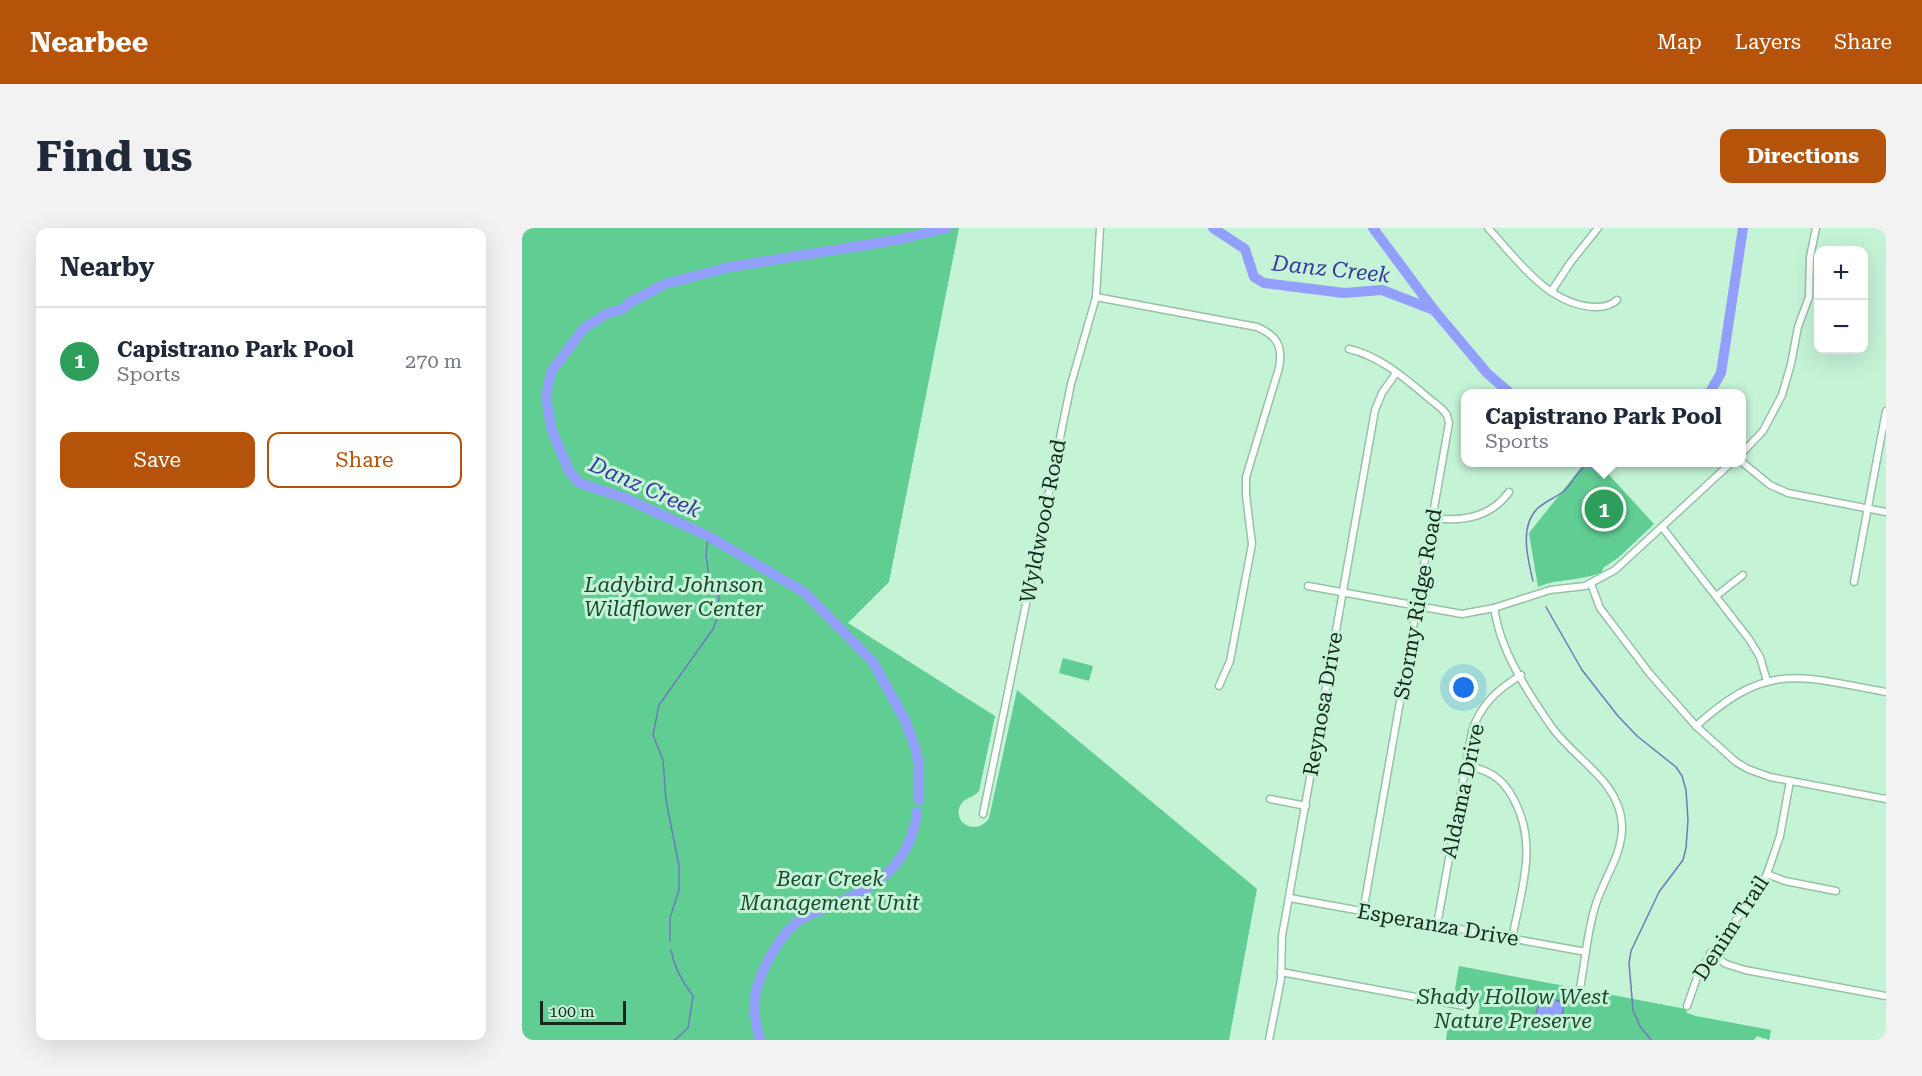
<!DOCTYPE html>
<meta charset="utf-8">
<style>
:root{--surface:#fff;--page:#f2f2f3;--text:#1f2937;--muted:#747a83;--line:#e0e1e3;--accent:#b45309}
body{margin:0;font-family:"Roboto Serif",serif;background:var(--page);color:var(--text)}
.controls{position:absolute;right:18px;top:18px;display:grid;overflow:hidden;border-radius:12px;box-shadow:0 6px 24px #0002}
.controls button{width:54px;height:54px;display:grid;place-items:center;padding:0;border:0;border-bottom:2px solid var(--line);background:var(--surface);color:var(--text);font:30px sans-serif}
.scale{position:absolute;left:18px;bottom:15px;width:86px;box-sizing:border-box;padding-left:6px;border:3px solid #15271c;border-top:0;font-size:16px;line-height:21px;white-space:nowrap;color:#15271c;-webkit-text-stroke:4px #c4f3d6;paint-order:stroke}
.you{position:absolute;left:942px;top:460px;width:21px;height:21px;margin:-15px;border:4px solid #fff;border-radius:50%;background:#1a73e8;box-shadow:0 0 0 9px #1a73e833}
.badge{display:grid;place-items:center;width:39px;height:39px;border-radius:50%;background:var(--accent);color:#fff;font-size:20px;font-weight:700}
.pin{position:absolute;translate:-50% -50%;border:3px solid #fff;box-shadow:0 2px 6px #0006}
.popup{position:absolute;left:939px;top:161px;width:285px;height:78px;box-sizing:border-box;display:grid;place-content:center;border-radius:12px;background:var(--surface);filter:drop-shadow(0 2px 4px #0005);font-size:20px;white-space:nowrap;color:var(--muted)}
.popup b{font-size:22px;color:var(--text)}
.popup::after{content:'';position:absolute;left:50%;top:100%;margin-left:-12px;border:12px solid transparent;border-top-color:var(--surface)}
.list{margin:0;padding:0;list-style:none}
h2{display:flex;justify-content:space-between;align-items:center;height:78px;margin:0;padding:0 24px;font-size:26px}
h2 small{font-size:20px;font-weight:400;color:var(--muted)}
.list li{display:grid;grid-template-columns:39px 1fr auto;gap:18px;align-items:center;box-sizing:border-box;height:108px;padding:0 24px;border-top:2px solid var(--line)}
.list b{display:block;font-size:22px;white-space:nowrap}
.list p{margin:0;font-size:20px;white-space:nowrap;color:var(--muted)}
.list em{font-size:20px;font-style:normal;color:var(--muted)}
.actions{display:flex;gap:12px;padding:18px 24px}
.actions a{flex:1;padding:14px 0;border:2px solid var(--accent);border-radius:12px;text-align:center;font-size:21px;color:var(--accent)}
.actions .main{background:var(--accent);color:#fff}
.map{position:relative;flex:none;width:1364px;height:812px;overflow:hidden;border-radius:12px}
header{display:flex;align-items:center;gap:36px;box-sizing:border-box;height:84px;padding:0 30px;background:var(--accent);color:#fff}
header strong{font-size:28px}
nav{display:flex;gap:33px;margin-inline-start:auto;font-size:21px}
.intro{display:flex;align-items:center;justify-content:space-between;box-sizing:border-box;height:144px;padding:0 36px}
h1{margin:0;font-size:42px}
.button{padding:15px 27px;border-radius:12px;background:var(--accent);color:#fff;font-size:21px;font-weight:700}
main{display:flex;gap:36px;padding:0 36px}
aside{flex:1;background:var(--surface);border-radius:12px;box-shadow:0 6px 24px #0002}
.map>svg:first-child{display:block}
</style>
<header>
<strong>Nearbee</strong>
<nav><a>Map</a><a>Layers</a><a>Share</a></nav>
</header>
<div class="intro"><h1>Find us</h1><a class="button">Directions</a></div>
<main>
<aside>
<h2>Nearby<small></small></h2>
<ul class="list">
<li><span class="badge" style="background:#2e9e5b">1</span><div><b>Capistrano Park Pool</b><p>Sports</p></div><em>270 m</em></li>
</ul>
<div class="actions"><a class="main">Save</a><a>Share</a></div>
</aside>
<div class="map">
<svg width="1364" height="812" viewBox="0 0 1364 812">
<rect width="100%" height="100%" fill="#c4f3d6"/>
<g fill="#60cd92">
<path d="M 0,0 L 437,0 L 367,354 L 326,395 L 473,488 L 457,563 C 452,570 442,569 438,578 C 430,596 456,608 467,590 L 495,462 L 735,661 L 707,812 L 0,812 Z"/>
<path d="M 1062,236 L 1077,236 L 1132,296 L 1097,329 L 1081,340 L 1080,344 C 1057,354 1035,350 1016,359 L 1007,305 Z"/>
<polygon points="541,430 571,438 567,453 537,445"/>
<path d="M 937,738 L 1164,781 L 1165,785 L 1174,788 L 1249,802 L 1247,812 L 1235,808 L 1232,812 L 924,812 L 928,785 L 932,790 L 944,794 L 955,789 C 964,772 948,757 932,767 Z"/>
</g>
<g fill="#939fff" stroke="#6d7bbb" stroke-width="1.5">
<polygon points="1070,269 1076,277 1074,281 1076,282 1082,270 1089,274 1090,280 1084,283 1082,291 1078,293 1071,289 1071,281 1066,275"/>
<polygon points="1019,769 1042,774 1040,790 1036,797 1030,797 1013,789"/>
</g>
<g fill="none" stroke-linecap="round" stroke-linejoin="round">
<g stroke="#6d7bbb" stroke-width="1.5">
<path d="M 1011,353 C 1006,332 997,299 1015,281 C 1022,274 1033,270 1042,263 C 1051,255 1055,242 1066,236"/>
<polyline points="1024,379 1060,442 1096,488 1115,508 1154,539 1160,548 1164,562 1166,592 1164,620 1161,632 1137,664 1109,723 1107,735 1111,782 1118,798 1129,812"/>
<polyline points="148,713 148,690 157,662 157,638 144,572 141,532 131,507 137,477 191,401 196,388 197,365 187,349 184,327 186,308"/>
<path d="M 149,722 C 152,739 161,755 171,768 L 166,800 L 153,812"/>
</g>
<g stroke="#939fff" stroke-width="10">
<polyline points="691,0 723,21 732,49 742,55 822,65 860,62 912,82"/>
<polyline points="851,0 912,82 965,145 989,166"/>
<polyline points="1187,166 1199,145 1221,0"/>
<polyline points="1059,234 1070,236 1073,234"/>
<polyline points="397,572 397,538 394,522 384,494 351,434 282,364 186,308 103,270 57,255 47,243 29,200 24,168 29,144 62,100 86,85 101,81 107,75 143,56 208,39 374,12 425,0"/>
<path d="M 238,812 C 235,801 232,787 232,776 C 234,750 254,712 274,695 C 285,686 302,681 315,675 C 360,656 388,634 395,584"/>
</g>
<defs>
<g id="minor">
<path d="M 966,0 C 995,31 1026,78 1074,79 C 1082,79 1089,78 1095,72"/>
<polyline points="1029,64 1048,35 1076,0"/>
<path d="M 574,69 L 735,99 C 756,108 761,119 757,140 L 724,249 L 724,267 L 730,316 L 708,433 L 697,458"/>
<path d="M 827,121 C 863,129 892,159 920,181 L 925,187 L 927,195 L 841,684"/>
<polyline points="1220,225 1241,203 1260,167 1269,136 1276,99 1287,69 1288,29 1294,0"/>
<polyline points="1220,234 1248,257 1266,265 1364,284"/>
<path d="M 911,290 C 940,294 969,289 987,264"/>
<polyline points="1140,299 1227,411 1238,429 1245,453"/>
<polyline points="1332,354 1364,183"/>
<polyline points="1069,356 1078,380 1128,446 1174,498 1214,534 1226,541 1248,549 1364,571"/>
<polyline points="786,358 940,386 972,380 1028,362 1063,358 1093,342 1210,234"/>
<polyline points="1194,368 1221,347"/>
<path d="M 972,380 C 974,390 976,401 980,411 C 989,437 1011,472 1027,495 C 1049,530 1098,551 1100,597 C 1101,627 1081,651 1073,679 C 1065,705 1063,734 1058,760"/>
<path d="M 1174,498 C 1246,433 1276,448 1364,464"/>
<path d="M 943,537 C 966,542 980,549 991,570 C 1017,616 999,662 990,711"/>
<polyline points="748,571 784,578"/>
<polyline points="461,586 549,156 574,69 578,0"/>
<polyline points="1245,646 1263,653 1314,663"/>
<polyline points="768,670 1064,724"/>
<path d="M 915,697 L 950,503 C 959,476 975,462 999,447"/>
<polyline points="1188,725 1204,736 1223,742 1364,768"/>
<polyline points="759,744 942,778"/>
<polyline points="1165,778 1177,744 1234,664 1245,646 1258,608 1268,553"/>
<polyline points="747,812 759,751 760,708 853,182 860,165 874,145"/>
</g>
</defs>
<use href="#minor" stroke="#95c2a6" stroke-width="9"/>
<use href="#minor" stroke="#fff" stroke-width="6"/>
</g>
<g text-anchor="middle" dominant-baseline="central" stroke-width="6" stroke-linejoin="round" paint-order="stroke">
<g font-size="21" fill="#15271c" stroke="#c4f3d6">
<text transform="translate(521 293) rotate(-79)">Wyldwood Road</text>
<text transform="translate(896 376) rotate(-80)">Stormy Ridge Road</text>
<text transform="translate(801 476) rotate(-80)">Reynosa Drive</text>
<text transform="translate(941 563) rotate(-78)">Aldama Drive</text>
<text transform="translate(916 697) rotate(10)">Esperanza Drive</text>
<text transform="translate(1209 700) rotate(-57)">Denim Trail</text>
</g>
<g font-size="21" font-style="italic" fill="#194930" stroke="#c4f3d6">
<text x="152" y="357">Ladybird Johnson<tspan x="152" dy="24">Wildflower Center</tspan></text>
<text x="308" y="651">Bear Creek<tspan x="308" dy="24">Management Unit</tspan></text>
<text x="991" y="769">Shady Hollow West<tspan x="991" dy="24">Nature Preserve</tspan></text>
</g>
<g font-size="22" font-style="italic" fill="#3a36a3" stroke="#c4f3d6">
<text transform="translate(809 41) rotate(6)">Danz Creek</text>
<text transform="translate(123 259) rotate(24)">Danz Creek</text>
</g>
</g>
</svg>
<div class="controls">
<button>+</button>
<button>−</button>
</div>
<div class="scale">100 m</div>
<div class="you"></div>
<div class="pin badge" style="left:1082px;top:281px;background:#2e9e5b">1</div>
<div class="popup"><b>Capistrano Park Pool</b>Sports</div>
</div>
</main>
